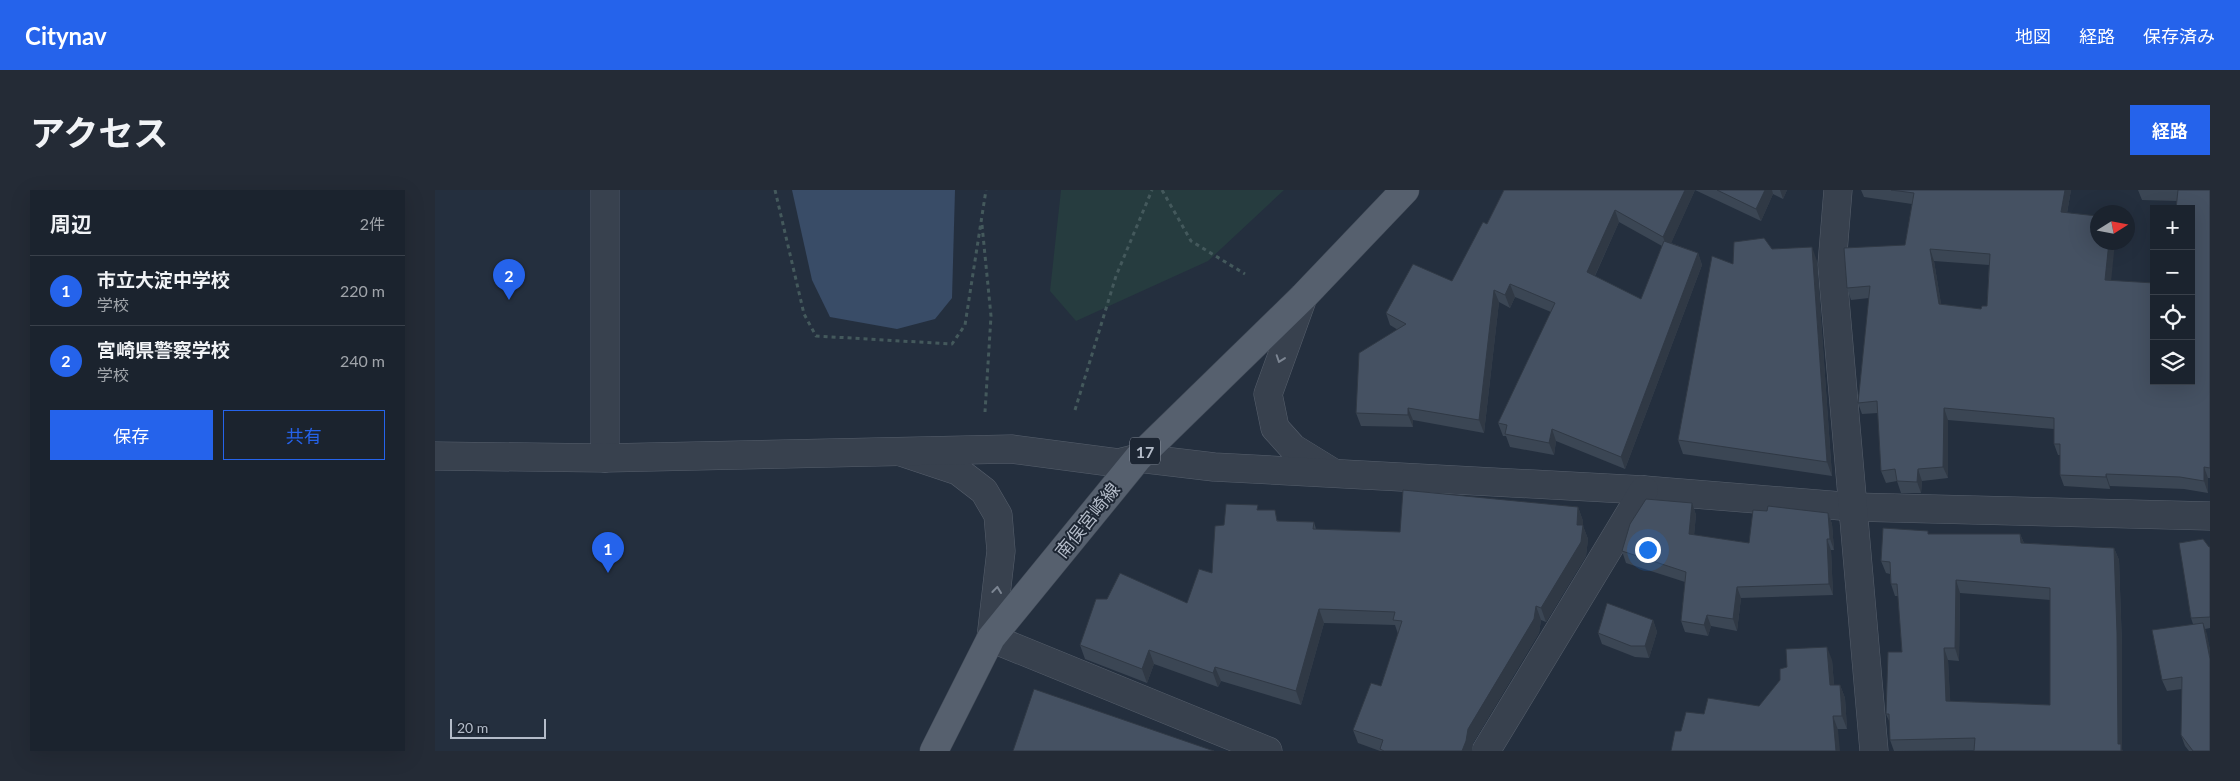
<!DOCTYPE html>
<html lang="ja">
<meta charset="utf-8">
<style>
:root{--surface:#1b232e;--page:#242b36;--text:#f1f3f6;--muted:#a0a4aa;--line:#39404a;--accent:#2563eb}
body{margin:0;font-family:Lato,"Noto Sans JP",sans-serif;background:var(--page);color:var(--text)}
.controls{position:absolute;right:15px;top:15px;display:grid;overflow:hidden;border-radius:0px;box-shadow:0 5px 20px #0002}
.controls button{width:45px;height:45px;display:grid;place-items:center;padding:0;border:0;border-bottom:1px solid var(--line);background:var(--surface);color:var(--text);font:25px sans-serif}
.compass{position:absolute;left:1655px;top:15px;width:45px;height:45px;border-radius:50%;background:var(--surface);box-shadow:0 5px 20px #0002;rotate:79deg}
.scale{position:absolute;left:15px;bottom:12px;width:96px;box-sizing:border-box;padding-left:5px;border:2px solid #b4bcc9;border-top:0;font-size:14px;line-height:18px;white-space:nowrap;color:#b4bcc9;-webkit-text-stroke:4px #1d2633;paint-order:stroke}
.you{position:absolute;left:1212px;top:359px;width:18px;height:18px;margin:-12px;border:4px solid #fff;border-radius:50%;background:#1a73e8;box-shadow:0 0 0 8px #1a73e833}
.badge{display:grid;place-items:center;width:32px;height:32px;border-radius:50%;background:var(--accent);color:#fff;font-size:16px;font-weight:700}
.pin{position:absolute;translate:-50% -41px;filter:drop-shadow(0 1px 2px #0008)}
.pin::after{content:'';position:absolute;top:26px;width:18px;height:15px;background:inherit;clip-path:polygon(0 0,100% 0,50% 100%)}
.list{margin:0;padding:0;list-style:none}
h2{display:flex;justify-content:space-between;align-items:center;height:65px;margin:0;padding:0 20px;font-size:21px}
h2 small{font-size:16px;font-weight:400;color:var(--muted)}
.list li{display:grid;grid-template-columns:32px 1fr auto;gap:15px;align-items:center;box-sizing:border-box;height:70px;padding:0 20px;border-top:1px solid var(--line)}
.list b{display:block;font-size:19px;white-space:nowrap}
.list p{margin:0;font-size:16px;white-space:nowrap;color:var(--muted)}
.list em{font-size:16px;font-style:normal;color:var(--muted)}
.actions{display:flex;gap:10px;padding:15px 20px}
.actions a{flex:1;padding:11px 0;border:1px solid var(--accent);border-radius:0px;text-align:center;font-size:18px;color:var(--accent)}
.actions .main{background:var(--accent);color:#fff}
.icon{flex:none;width:28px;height:28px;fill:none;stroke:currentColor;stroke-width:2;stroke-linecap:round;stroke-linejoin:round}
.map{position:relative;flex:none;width:1775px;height:561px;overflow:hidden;border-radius:0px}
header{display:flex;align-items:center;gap:30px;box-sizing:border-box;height:70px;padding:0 25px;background:var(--accent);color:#fff}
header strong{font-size:24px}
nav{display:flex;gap:28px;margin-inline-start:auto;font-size:18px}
.intro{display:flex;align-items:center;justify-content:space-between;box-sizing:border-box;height:120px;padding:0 30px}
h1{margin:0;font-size:35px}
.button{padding:12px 22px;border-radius:0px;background:var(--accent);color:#fff;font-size:18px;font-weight:700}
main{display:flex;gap:30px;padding:0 30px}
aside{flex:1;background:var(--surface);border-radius:0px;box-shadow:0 5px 20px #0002}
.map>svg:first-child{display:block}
</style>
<header>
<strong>Citynav</strong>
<nav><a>地図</a><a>経路</a><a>保存済み</a></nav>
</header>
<div class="intro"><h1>アクセス</h1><a class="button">経路</a></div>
<main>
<aside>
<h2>周辺<small>2件</small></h2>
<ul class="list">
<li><span class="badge">1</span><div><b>市立大淀中学校</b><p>学校</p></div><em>220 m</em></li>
<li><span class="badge">2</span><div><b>宮崎県警察学校</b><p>学校</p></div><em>240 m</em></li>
</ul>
<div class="actions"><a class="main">保存</a><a>共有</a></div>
</aside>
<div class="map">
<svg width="1775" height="561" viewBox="0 0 1775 561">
<rect width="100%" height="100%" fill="#242f3e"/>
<polygon fill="#263c3f" points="626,0 849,0 773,71 641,131 615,101"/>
<polygon fill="#394c67" points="357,0 520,0 517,108 500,129 462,139 395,127 377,90"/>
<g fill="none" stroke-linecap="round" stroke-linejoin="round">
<defs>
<g id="minor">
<polyline points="868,107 833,204 840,238 858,258 897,282"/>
<polyline points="466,262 523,281 549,301 563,325 566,361 556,448 833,561"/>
<polyline points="170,268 170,0"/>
<polyline points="703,268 779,277 1209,300 1419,317 1775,326"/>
<polyline points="1051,561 1209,300"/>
</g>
<g id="tertiary">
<polyline points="1403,0 1397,75 1439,561"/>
<polyline points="0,266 170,268 576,259 683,273 703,268"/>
</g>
<polyline id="primary" points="499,561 556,448 703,268 868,107 970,0"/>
</defs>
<use href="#minor" stroke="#565f6c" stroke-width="29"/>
<use href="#tertiary" stroke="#565f6c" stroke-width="29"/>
<use href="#primary" stroke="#414a57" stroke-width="29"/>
<g stroke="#44595c" stroke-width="3" stroke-dasharray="4 4" stroke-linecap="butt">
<polyline points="340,0 369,124 381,146 517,154 530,135 551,0"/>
<polyline points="727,0 756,51 810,84"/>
<polyline points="547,35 556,126 550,222"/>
<polyline points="640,220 681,86 717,0"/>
</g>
<use href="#minor" stroke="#38414e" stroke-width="28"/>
<use href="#tertiary" stroke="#38414e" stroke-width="28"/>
<use href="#primary" stroke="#56606e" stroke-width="28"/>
</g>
<g fill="#3b4654" fill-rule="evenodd">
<path d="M 1069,0 L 1352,0 L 1348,9 L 1338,4 L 1326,31 L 1260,0 L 1236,53 L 1263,63 L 1267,75 L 1190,279 L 1121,251 L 1119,265 L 1075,257 L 1071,246 L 1068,246 L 1063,233 L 1116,122 L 1080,107 L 1075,118 L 1064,112 L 1049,243 L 978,230 L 978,237 L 926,236 L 921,223 L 963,140 L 955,135 L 951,123 L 1017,91 L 1052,34 ZM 1184,32 L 1227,56 L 1206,109 L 1160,86 Z"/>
<path d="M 1426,0 L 1636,0 L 1632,23 L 1676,91 L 1756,191 L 1742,11 L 1707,10 L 1703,0 L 1775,0 L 1775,288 L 1773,288 L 1773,303 L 1749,299 L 1675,296 L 1675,299 L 1629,296 L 1625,285 L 1625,265 L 1623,265 L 1619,254 L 1619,239 L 1513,230 L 1513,288 L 1487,291 L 1486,303 L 1466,303 L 1462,291 L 1451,293 L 1446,281 L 1443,223 L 1427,224 L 1423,213 L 1434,108 L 1416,110 L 1412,98 L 1470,55 L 1477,14 L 1429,7 ZM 1499,71 L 1554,75 L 1552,116 L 1546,119 L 1506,114 Z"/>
<polygon points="1337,59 1382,71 1397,286 1248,264 1243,250 1298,74"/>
<polygon points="1257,313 1261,325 1259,345 1314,353 1332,321 1393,323 1397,334 1399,360 1396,360 1398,405 1306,408 1302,441 1276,436 1273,446 1250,442 1246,431 1250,392 1191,373 1187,361"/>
<polygon points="1143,317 1148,331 1148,336 1153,349 1151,366 1111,432 1106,430 1104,443 1038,553 1037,561 945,561 923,553 918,540 946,496 963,444 960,435 889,433 866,515 786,491 783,497 719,474 712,493 650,469 645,455 752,413 777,383 789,335 825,320 844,331 879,332 881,339 965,342"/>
<path d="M 1494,344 L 1585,344 L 1589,353 L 1679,358 L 1684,370 L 1687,456 L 1687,559 L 1459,561 L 1455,550 L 1455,533 L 1451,524 L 1467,462 L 1463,406 L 1460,406 L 1456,394 L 1455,384 L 1451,383 L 1446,371 ZM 1525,403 L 1615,410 L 1615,515 L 1515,511 L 1513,470 L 1524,471 Z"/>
<polygon points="1774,357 1775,357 1775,438 1770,439 1775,460 1775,561 1754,561 1750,556 1746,545 1747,499 1732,501 1727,490 1758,434 1756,428"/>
<polygon points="1218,430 1222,442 1214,468 1200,467 1167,454 1163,443"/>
<polygon points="1397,470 1399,495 1405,495 1410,508 1412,539 1246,541 1269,524 1324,516"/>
</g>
<g fill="#303945">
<polygon points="1250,0 1260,0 1233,60 1228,47"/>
<polygon points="1330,0 1337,0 1338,4 1326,31 1321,19"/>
<polygon points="1345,0 1352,0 1348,9"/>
<polygon points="1630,0 1636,0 1630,34 1626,22"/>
<polygon points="1180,20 1184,32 1156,94 1152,82"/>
<polygon points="1674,52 1680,52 1675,102 1670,90"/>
<polygon points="1377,57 1382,71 1397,286 1392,272"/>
<polygon points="1495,59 1499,71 1508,126 1504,114"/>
<polygon points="1263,63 1267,75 1190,279 1186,267"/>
<polygon points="1075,94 1080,107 1075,118 1070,105"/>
<polygon points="1059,100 1064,112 1049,243 1044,230"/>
<polygon points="973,218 978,230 978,237 973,225"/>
<polygon points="1509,218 1513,230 1513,288 1508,277"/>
<polygon points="1117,239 1121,251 1119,265 1114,253"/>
<polygon points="1769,277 1773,288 1773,303 1769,291"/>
<polygon points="1483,279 1487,291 1486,303 1482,292"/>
<polygon points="1671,284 1675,296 1675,299 1671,287"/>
<polygon points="1257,313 1261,325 1258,356 1254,344"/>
<polygon points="1143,317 1148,331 1148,336 1153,349 1151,366 1111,432 1106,418 1142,335"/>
<polygon points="1393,323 1397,334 1399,360 1395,349"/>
<polygon points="1585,344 1590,356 1586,353"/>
<polygon points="1392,349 1396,360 1398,405 1394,394"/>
<polygon points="1679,358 1684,370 1687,456 1687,559 1688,561 1685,561 1683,554"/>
<polygon points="1521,390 1525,403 1524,471 1520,458"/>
<polygon points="1302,397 1306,408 1302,441 1298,429"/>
<polygon points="1101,416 1106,430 1104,443 1038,553 1037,561 1027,561 1033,539"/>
<polygon points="884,419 889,433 866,515 861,501"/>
<polygon points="1272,425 1276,436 1273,446 1269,435"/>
<polygon points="1218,430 1222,442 1214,468 1210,456"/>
<polygon points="1768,433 1772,444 1775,460 1775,469"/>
<polygon points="1392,457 1397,470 1400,508 1395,495"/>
<polygon points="1509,458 1513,470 1516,524 1511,511"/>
<polygon points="714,460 719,474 712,493 707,479"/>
<polygon points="780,477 786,491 783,497 778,483"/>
<polygon points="1405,495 1410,508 1412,539 1407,526"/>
<polygon points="1398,526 1403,540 1405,561 1401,561"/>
</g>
<g fill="#455162" stroke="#303945" fill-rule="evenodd">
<polygon points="1069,0 1250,0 1228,47 1180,20 1152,82 1206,109 1229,51 1263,63 1186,267 1117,239 1114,253 1070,244 1072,235 1063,233 1120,113 1075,94 1070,105 1059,100 1044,230 973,218 973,225 921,223 924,163 971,134 951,123 978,74 1017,91 1048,32 1052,34"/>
<polygon points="1282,0 1330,0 1321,19"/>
<path d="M 1456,0 L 1630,0 L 1626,22 L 1662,26 L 1662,52 L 1674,52 L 1670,90 L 1719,93 L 1719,191 L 1756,191 L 1756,19 L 1741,19 L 1743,0 L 1775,0 L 1775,278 L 1769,277 L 1769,291 L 1745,287 L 1671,284 L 1671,287 L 1625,285 L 1625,254 L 1619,254 L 1619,228 L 1509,218 L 1508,277 L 1483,279 L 1482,292 L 1462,291 L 1460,279 L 1446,281 L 1442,211 L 1423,213 L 1435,96 L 1412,98 L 1409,58 L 1470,55 L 1479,3 ZM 1495,59 L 1555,64 L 1552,116 L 1547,116 L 1546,119 L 1504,114 Z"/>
<polygon points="1329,48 1337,59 1377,57 1392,272 1243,250 1277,66 1298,74 1299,52"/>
<polygon points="968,300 1143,317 1142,335 1148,335 1146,352 1106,418 1101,416 1099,429 1033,539 1031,551 1027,561 949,561 945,559 948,550 918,540 936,493 946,496 967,431 958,430 960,422 884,419 861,501 780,477 778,483 714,460 707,479 645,455 661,409 672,409 685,383 752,413 764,379 777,383 780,336 789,335 791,314 823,315 822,320 840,320 842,331 879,332 878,339 965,342"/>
<polygon points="1211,309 1257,313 1254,344 1314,353 1318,320 1332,321 1333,316 1393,323 1395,349 1392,349 1394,394 1302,397 1298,429 1272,425 1269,435 1246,431 1251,382 1187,361 1195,334"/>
<path d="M 1448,338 L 1493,341 L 1493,344 L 1585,344 L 1586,353 L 1679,358 L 1682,443 L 1683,554 L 1686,554 L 1686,561 L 1539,561 L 1540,548 L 1455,550 L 1454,524 L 1451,524 L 1453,462 L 1467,462 L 1462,394 L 1456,394 L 1455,372 L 1446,371 ZM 1521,390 L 1615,398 L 1615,515 L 1511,511 L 1509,458 L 1520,458 Z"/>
<polygon points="1768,349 1774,357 1775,357 1775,427 1756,428 1744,353"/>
<polygon points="1172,413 1218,430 1210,456 1196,456 1163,443"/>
<polygon points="1768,433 1775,469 1775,561 1758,561 1746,545 1747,487 1727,490 1717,440"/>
<polygon points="1392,457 1395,495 1405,495 1407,526 1398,526 1401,561 1236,561 1240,541 1246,541 1251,522 1269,524 1273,508 1324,516 1345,490 1345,479 1352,477 1351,459"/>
<polygon points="599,499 779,561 578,561"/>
</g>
<defs><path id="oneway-chevron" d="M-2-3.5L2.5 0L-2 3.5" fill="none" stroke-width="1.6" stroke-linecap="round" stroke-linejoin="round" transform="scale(1.25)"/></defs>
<g stroke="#7c8592">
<use href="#oneway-chevron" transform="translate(845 169) rotate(109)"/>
<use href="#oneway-chevron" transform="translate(562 400) rotate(-83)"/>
</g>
<g text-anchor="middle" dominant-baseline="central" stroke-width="4" stroke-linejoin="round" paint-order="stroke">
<rect fill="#1d2633" stroke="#878f9c" stroke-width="1" x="695" y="247.5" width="30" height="27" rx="4"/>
<g font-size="16" font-weight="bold" fill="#b4bcc9">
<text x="710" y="261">17</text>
</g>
<g font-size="18" fill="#b4bcc9" stroke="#1d2633">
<text transform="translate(652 330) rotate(-51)">南俣宮崎線</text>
</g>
</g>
</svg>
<div class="controls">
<button>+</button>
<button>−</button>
<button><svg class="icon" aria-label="locate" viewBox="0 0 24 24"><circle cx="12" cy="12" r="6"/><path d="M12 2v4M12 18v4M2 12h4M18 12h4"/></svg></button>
<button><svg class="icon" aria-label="layers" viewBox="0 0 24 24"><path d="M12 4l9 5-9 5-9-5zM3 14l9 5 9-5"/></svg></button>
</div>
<svg class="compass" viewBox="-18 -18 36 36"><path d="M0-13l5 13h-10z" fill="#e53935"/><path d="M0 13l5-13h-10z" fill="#a0a4aa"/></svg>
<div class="scale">20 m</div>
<div class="you"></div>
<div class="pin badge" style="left:173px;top:383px">1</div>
<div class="pin badge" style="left:74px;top:110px">2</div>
</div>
</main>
